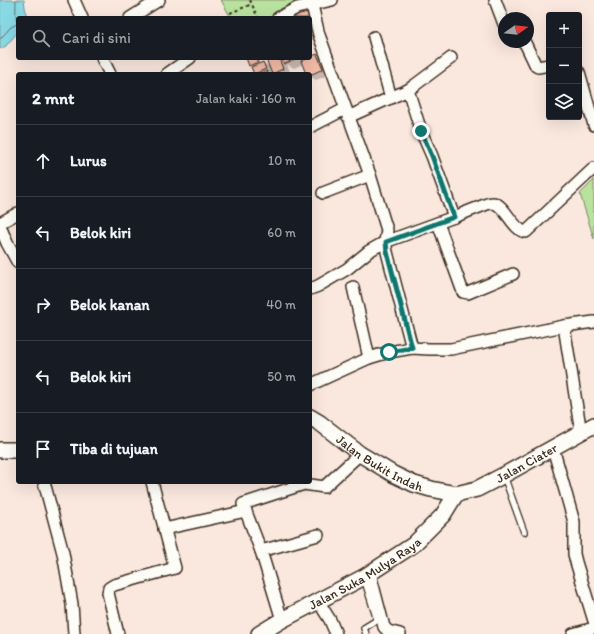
<!DOCTYPE html>
<html lang="id">
<meta charset="utf-8">
<style>
:root{--surface:#171b24;--page:#242831;--text:#f1f3f6;--muted:#9ea1a6;--line:#363941}
body{margin:0;font-family:Itim,sans-serif;background:var(--page);color:var(--text)}
.controls{position:absolute;right:12px;top:12px;display:grid;overflow:hidden;border-radius:4px;box-shadow:0 4px 16px #0002}
.controls button{width:36px;height:36px;display:grid;place-items:center;padding:0;border:0;border-bottom:1px solid var(--line);background:var(--surface);color:var(--text);font:20px sans-serif}
.compass{position:absolute;left:498px;top:12px;width:36px;height:36px;border-radius:50%;background:var(--surface);box-shadow:0 4px 16px #0002;rotate:75deg}
.stop{position:absolute;width:12px;height:12px;margin:-9px;border:3px solid #0f766e;border-radius:50%;background:#fff}
.stop.end{background:#0f766e;border-color:#fff;box-shadow:0 1px 4px #0008}
.list{margin:0;padding:0;list-style:none}
h2{display:flex;justify-content:space-between;align-items:center;height:52px;margin:0;padding:0 16px;font-size:17px}
h2 small{font-size:13px;font-weight:400;color:var(--muted)}
.list li{display:grid;grid-template-columns:26px 1fr auto;gap:12px;align-items:center;box-sizing:border-box;height:72px;padding:0 16px;border-top:1px solid var(--line)}
.list b{display:block;font-size:15px;white-space:nowrap}
.list em{font-size:13px;font-style:normal;color:var(--muted)}
.icon{flex:none;width:22px;height:22px;fill:none;stroke:currentColor;stroke-width:2;stroke-linecap:round;stroke-linejoin:round}
.map{position:relative;flex:none;width:594px;height:634px;overflow:hidden}
.search{position:absolute;background:var(--surface);box-shadow:0 4px 16px #0002;left:16px;top:16px;width:296px;height:44px;display:flex;align-items:center;gap:10px;box-sizing:border-box;padding:0 14px;border-radius:4px;color:var(--muted);font-size:15px}
.panel{position:absolute;background:var(--surface);box-shadow:0 4px 16px #0002;left:16px;top:72px;width:296px;height:412px;border-radius:4px}
.map>svg:first-child{display:block}
</style>
<div class="map">
<svg width="594" height="634" viewBox="0 0 594 634">
<rect width="100%" height="100%" fill="#fae8df"/>
<filter id="ink" filterUnits="userSpaceOnUse"><feTurbulence type="fractalNoise" baseFrequency=".025" numOctaves="2"/><feDisplacementMap in="SourceGraphic" scale="8" xChannelSelector="R" yChannelSelector="G"/><feConvolveMatrix kernelMatrix="1 2 1 2 8 2 1 2 1" color-interpolation-filters="sRGB"/></filter>
<g filter="url(#ink)">
<g fill="#b9e29f" stroke="#7a865e">
<polygon points="221,0 320,0 297,7 271,18 231,18"/>
<polygon points="594,180 594,239 580,194"/>
</g>
<polygon fill="#89d9e5" stroke="#6a9395" points="0,0 24,0 26,14 24,18 18,18 17,33 6,46 0,49"/>
<g fill="#0003">
<polygon points="311,8 323,37 310,40 310,18 290,18"/>
<polygon points="317,55 325,60 331,74 316,80 310,77 310,74 307,74 303,64 294,68 287,64 291,74 255,74 252,66 249,65 247,60 244,58 264,58 258,60 260,64 263,63 271,67 271,58 282,58 284,59 283,58 306,58 307,59"/>
</g>
<g fill="none" stroke-linecap="round" stroke-linejoin="round">
<path stroke="#5a706e" stroke-width="1" d="M 0,39 L 11,27 L 17,24 C 15,16 16,8 16,0"/>
</g>
<g fill="#f3bba8" stroke="#3b2a1e">
<polygon points="311,7 318,35 310,36 310,18 289,18 288,15"/>
<polygon points="317,54 323,69 310,75 310,74 306,74 301,61 307,58 310,58 310,57"/>
<polygon points="246,58 256,58 258,62 249,66"/>
<polygon points="268,58 279,58 283,69 272,74 266,59"/>
<polygon points="282,58 297,58 284,64"/>
<polygon points="263,62 266,69 254,74 251,67"/>
<polygon points="267,71 268,74 259,74"/>
</g>
<g fill="none" stroke-linecap="round" stroke-linejoin="round">
<defs>
<g id="lane">
<polyline points="504,476 524,532"/>
<polyline points="364,578 377,620 364,628 366,634"/>
</g>
<g id="street">
<polyline points="74,0 82,18"/>
<polyline points="495,0 504,24"/>
<polyline points="312,5 319,35 370,175 387,230 385,242 387,252 412,348"/>
<polyline points="130,18 159,0"/>
<polyline points="278,18 297,8 332,0"/>
<polyline points="374,37 391,98"/>
<polyline points="523,42 525,43 536,66 538,67 549,65"/>
<polyline points="102,58 110,74"/>
<polyline points="451,58 415,85 408,90 421,131 432,156 454,217"/>
<polyline points="579,72 594,125"/>
<polyline points="167,74 190,58"/>
<polyline points="348,117 408,90"/>
<polyline points="310,127 345,109"/>
<polyline points="323,193 370,175"/>
<polyline points="0,223 18,213"/>
<polyline points="438,223 463,292 468,293 513,274"/>
<polyline points="0,226 7,243 18,263"/>
<polyline points="353,287 369,358"/>
<path d="M 310,289 L 318,286 L 347,269 L 369,251 L 385,242 L 454,217 L 487,204 C 489,203 492,203 493,203 C 505,204 513,231 526,232 L 594,168"/>
<polyline points="564,326 581,433"/>
<polyline points="310,385 369,358 389,352 412,348 429,349 451,349 564,326 594,322"/>
<polyline points="553,448 574,522 574,554 576,562 594,621"/>
<polyline points="44,482 63,553 72,604 74,634"/>
<polyline points="164,529 246,511"/>
<polyline points="261,551 318,535"/>
<polyline points="370,574 384,627 388,631 400,634"/>
<polyline points="318,601 330,620 336,634"/>
<polyline points="282,620 261,551 243,504 304,484 324,487 360,454"/>
<polyline points="118,634 108,593 109,588 114,585 175,568 152,482"/>
<polyline points="573,634 594,628"/>
</g>
<g id="secondary">
<path id="s1" d="M 310,417 L 320,423 L 360,454 L 393,474 L 414,484 L 431,489 L 456,494 L 477,489 L 504,475 L 594,425"/>
<polyline points="0,450 18,450"/>
<path id="s2" d="M 259,634 L 282,620 L 364,577 L 413,545 L 443,515 L 456,494"/>
</g>
</defs>
<use href="#lane" stroke="#3b2a1e" stroke-width="8"/>
<use href="#street" stroke="#3b2a1e" stroke-width="14"/>
<use href="#secondary" stroke="#3b2a1e" stroke-width="18"/>
<g stroke="#3b2a1e" stroke-width="2" stroke-dasharray="3 3" stroke-linecap="butt">
<polyline points="250,0 258,18"/>
<polyline points="230,13 252,4"/>
</g>
<use href="#lane" stroke="#fdfcf7" stroke-width="5.5"/>
<use href="#street" stroke="#fdfcf7" stroke-width="11"/>
<use href="#secondary" stroke="#fdfcf7" stroke-width="15"/>
</g>
</g>
<g fill="none" stroke-linecap="round" stroke-linejoin="round" filter="url(#ink)">
<polyline stroke="#0f766e" stroke-width="5" points="389,352 412,348 387,252 386,242 454,217 432,156 421,131"/>
</g>
<g text-anchor="middle" dominant-baseline="central" stroke-width="4" stroke-linejoin="round" paint-order="stroke">
<g font-size="13" fill="#3b2a1e" stroke="#fdfcf7">
<text stroke="none"><textPath href="#s1" startOffset="84">Jalan Bukit Indah</textPath></text>
<text stroke="none"><textPath href="#s1" startOffset="245">Jalan Ciater</textPath></text>
<text stroke="none"><textPath href="#s2" startOffset="122">Jalan Suka Mulya Raya</textPath></text>
</g>
</g>
</svg>
<div class="controls">
<button>+</button>
<button>−</button>
<button><svg class="icon" aria-label="layers" viewBox="0 0 24 24"><path d="M12 4l9 5-9 5-9-5zM3 14l9 5 9-5"/></svg></button>
</div>
<svg class="compass" viewBox="-18 -18 36 36"><path d="M0-13l5 13h-10z" fill="#e53935"/><path d="M0 13l5-13h-10z" fill="#9ea1a6"/></svg>
<div class="stop" style="left:389px;top:352px"></div>
<div class="stop end" style="left:421px;top:131px"></div>
<div class="search"><svg class="icon" aria-label="search" viewBox="0 0 24 24"><circle cx="10" cy="10" r="6"/><path d="M15 15l6 6"/></svg>Cari di sini</div>
<section class="panel">
<h2>2 mnt<small>Jalan kaki · 160 m</small></h2>
<ul class="list">
<li><svg class="icon" aria-label="ahead" viewBox="0 0 24 24"><path d="M12 20V5M6 11l6-6 6 6"/></svg><div><b>Lurus</b></div><em>10 m</em></li>
<li><svg class="icon" aria-label="left" viewBox="0 0 24 24"><path d="M17 20v-9H6M10 6l-5 5 5 5"/></svg><div><b>Belok kiri</b></div><em>60 m</em></li>
<li><svg class="icon" aria-label="right" viewBox="0 0 24 24"><path d="M7 20v-9h11M14 6l5 5-5 5"/></svg><div><b>Belok kanan</b></div><em>40 m</em></li>
<li><svg class="icon" aria-label="left" viewBox="0 0 24 24"><path d="M17 20v-9H6M10 6l-5 5 5 5"/></svg><div><b>Belok kiri</b></div><em>50 m</em></li>
<li><svg class="icon" aria-label="arrive" viewBox="0 0 24 24"><path d="M6 21V4h12l-3 4 3 4H6"/></svg><div><b>Tiba di tujuan</b></div></li>
</ul>
</section>
</div>
